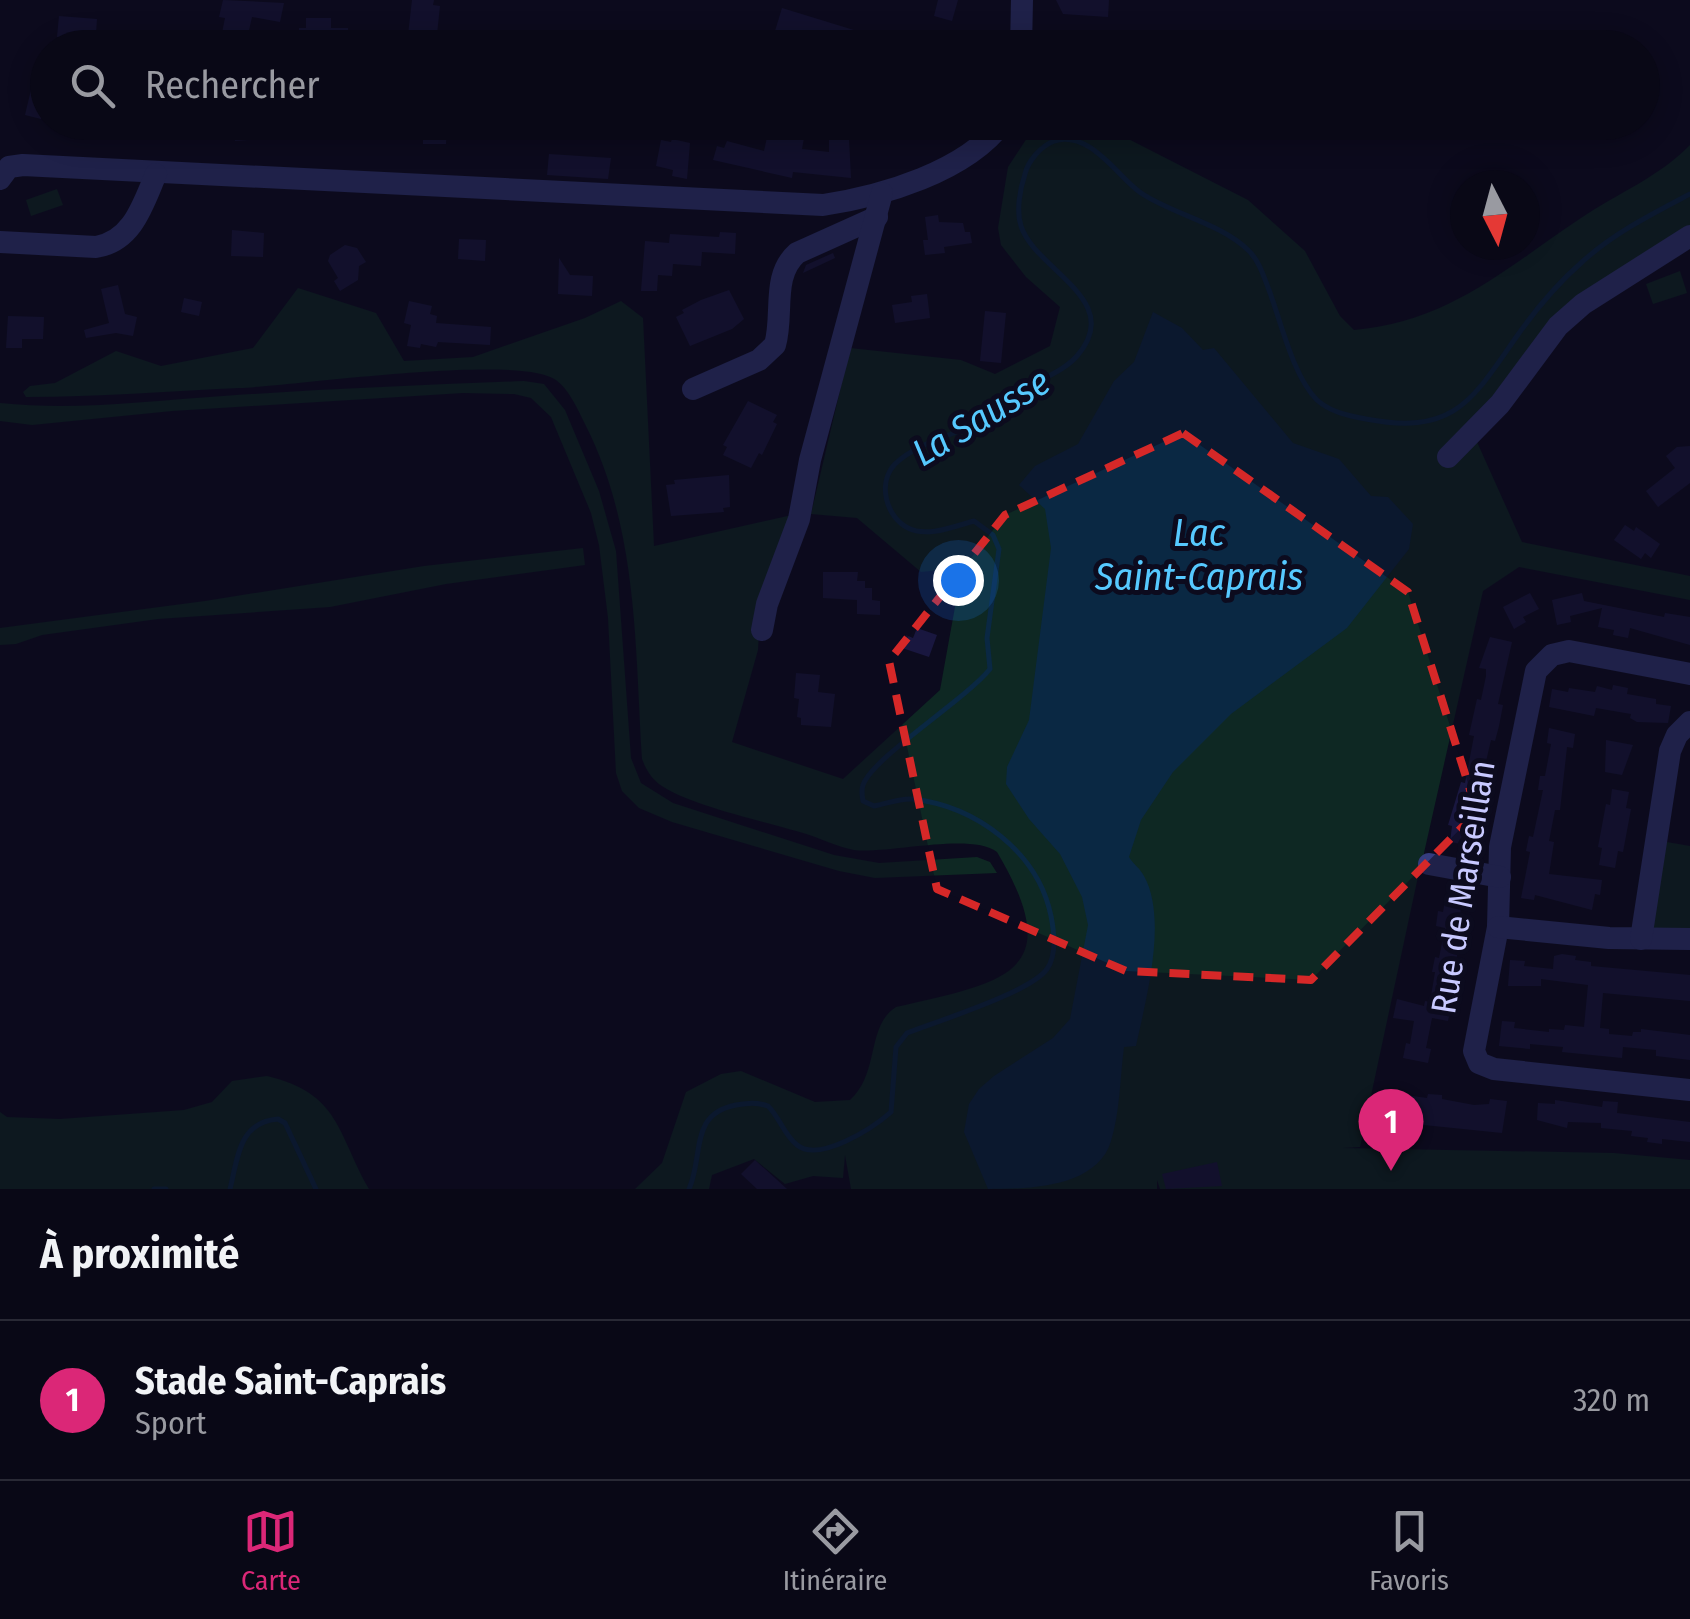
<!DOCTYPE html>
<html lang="fr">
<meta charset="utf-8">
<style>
:root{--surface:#090816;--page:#12111f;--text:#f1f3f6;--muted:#999aa1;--line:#292935;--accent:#db2777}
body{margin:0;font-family:"Fira Sans Condensed",sans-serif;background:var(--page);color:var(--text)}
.compass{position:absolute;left:1450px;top:170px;width:90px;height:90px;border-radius:50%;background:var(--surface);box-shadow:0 5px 25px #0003;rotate:174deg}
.you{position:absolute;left:958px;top:580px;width:35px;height:35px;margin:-25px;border:8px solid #fff;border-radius:50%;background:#1a73e8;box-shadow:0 0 0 15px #1a73e833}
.badge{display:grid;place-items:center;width:65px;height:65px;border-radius:50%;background:var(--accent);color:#fff;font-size:32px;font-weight:700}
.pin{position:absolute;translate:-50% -82px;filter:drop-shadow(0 2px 5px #0008)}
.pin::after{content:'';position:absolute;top:52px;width:35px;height:30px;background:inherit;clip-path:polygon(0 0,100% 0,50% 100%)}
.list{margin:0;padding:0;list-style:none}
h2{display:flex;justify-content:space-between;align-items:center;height:130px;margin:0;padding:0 40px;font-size:42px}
h2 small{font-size:32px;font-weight:400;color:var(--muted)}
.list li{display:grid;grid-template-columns:65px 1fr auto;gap:30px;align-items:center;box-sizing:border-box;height:160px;padding:0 40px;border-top:2px solid var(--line)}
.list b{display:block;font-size:38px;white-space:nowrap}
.list p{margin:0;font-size:32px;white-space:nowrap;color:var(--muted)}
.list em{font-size:32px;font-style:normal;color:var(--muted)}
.icon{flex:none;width:55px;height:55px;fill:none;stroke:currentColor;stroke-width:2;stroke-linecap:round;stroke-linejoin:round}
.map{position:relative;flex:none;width:1690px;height:1189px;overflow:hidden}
.search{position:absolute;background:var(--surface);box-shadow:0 5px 25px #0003;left:30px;right:30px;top:30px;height:110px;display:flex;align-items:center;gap:25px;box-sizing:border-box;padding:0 35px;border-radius:55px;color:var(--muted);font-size:38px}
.sheet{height:290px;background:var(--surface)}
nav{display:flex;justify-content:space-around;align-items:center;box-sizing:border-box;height:140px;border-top:2px solid var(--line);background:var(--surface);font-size:28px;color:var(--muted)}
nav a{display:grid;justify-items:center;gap:5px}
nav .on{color:var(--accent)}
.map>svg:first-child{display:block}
</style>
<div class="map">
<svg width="1690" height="1189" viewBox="0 0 1690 1189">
<rect width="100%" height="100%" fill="#0c0b1e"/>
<g fill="#0e2823">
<path d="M 1034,123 L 1097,123 L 1248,200 L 1305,251 L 1340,316 L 1354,330 C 1449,322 1506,268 1581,218 C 1618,193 1659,177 1690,145 L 1690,231 L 1571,309 L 1477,442 L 1522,542 L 1690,576 L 1690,600 L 1519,567 L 1483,591 L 1424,853 L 1427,871 L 1419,872 L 1360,1147 L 1343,1148 L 1614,1153 L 1690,1160 L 1690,1189 L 1160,1189 L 1157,1180 L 1157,1189 L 851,1189 L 845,1155 L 843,1178 L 813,1176 L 785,1184 L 754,1159 L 712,1175 L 709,1189 L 635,1189 L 662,1163 L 686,1092 L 721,1074 L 741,1071 L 815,1102 L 850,1100 C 880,1073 866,1026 896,1007 C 1003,982 1070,975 997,852 C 971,832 889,854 854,850 C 837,847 820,838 803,833 C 767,822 687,805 659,784 C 650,777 646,769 642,759 C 635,645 638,528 585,424 C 578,410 569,389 556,380 C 519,353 294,386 239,388 C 168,391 98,397 26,397 L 23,392 L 30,386 L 55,383 L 116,351 L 161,366 L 253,348 L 298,288 L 376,313 L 404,361 L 473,357 L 585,318 L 621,301 L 643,318 L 654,546 L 792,515 L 760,610 L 758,650 L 732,742 L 843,779 L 940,690 L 962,568 L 921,572 L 857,518 L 811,514 L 850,348 L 961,360 L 995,374 L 1050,346 L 1060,307 L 1026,277 L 1001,245 L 998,228 L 1008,167 L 1033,129 Z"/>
<polygon points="57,189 63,205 31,216 26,200"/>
<polygon points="1680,271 1687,293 1653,304 1646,284"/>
<path d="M 524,381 L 544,384 L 565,410 L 599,491 L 616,551 L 631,758 L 641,783 L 673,803 L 834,855 L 879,863 L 977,857 L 990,862 L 997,873 L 875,878 L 839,871 L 672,822 L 639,808 L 622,791 L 616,773 L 608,618 L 599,545 L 591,513 L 551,417 L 531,398 L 514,394 L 463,393 L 172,411 L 32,425 L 0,421 L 0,403 C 74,411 149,401 223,396 C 323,389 423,385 524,381 Z"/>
<polygon points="583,548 585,565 446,584 330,607 158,619 42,635 16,644 0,645 0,628 205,601 424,566"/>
<polygon points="1661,841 1690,846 1690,934 1651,932"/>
<path d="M 267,1076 C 340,1093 337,1133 369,1189 L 0,1189 L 0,1112 L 7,1117 L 60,1119 L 184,1110 L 212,1102 L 232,1081 Z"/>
</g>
<path fill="#0a2843" d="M 1153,312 L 1182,328 L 1203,350 L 1214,348 L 1293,443 L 1339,459 L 1371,496 L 1388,497 L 1413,524 L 1409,549 L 1347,628 L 1231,714 L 1173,772 L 1141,820 L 1129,857 C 1133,864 1140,868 1144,876 C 1168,919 1146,999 1136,1046 L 1124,1047 C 1120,1077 1120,1112 1111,1141 C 1097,1188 1028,1189 988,1189 L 964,1132 L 969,1104 L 979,1089 L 994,1076 L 1053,1038 L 1070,1019 L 1088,925 L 1082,897 L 1060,854 L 1029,819 L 1006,784 L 1007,767 L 1029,720 L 1051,548 L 1045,509 L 1019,485 L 1035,466 L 1078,444 L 1114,381 L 1134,362 Z"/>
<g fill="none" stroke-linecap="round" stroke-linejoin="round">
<g stroke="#0a2843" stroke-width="5">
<polyline points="154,1189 166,1189"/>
<path d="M 230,1189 C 238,1157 239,1122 278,1119 L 285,1123 L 316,1189"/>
<path d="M 689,1189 C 704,1155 689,1114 736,1105 C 749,1103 756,1102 768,1106 C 780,1118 784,1135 797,1145 C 819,1163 873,1128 891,1112 L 896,1047 L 907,1033 C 938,1021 1031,992 1047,969 C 1057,955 1054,931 1051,916 C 1038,852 976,806 912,799 C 900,798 886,804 874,806 L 863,801 C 862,794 861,791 863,785 C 872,758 965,700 990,669 L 987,638 L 999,549 L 993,535 L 974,521 C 955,526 927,538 908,528 C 886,517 877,483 895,464 C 915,444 952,435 977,424 C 995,415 1010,400 1026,389 C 1042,378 1064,371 1077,356 C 1126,300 1035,270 1021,226 C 1016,211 1020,189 1025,174 C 1028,161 1041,146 1054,141 C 1090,130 1117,176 1141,193 C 1172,214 1220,223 1248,250 C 1259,260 1264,277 1269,290 C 1281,322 1293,376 1317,400 C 1330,412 1349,416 1366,419 C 1455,436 1472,400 1517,336 C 1536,309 1557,284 1582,262 C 1614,233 1652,214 1690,194"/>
</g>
</g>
<g fill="#19173f">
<polygon points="223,0 284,3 280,22 252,17 245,48 219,48 225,18 219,17"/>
<polygon points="412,0 434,0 433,5 440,6 437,34 453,35 471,48 404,48 405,35 408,35"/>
<polygon points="938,0 958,0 952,21 934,16"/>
<polygon points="1056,0 1109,0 1108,17 1063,14"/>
<polygon points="782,8 870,35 866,48 792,48 772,41"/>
<polygon points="59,16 97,19 96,33 88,32 88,39 57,37"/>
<polygon points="306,18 331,18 331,28 348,28 348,48 299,42 299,28 306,28"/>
<polygon points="542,32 561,34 560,48 540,48"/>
<polygon points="1053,34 1086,45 1085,48 1048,48"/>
<polygon points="34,77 48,80 48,98 41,119 25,115"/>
<polygon points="234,122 247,122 248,140 235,141"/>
<polygon points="423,122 447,122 446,144 423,144"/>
<polygon points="770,124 805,132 802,149 829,152 829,140 849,139 851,178 793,172 792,178 713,160 717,146 724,148 727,141 764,151"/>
<polygon points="672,139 690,143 687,179 672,176 673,170 656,166 661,140 671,142"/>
<polygon points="549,154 611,158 608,179 547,175"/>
<polygon points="938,215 939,222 963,223 965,232 970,232 972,243 944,247 945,253 925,255 923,240 928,240 925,217"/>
<polygon points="232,230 264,233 263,257 231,256"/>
<polygon points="720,232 736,233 735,254 702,252 701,266 673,264 672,276 658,275 657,291 641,291 645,241 669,243 670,234 719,237"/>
<polygon points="459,239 486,240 485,261 458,259"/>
<polygon points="345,245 357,248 366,262 359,266 358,280 340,291 334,281 338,278 328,261 330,255"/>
<polygon points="833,253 835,258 803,273 806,265"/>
<polygon points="559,258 570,275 593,276 592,296 558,294"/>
<polygon points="118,285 125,314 137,317 133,336 116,333 86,338 84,330 109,323 101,289"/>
<polygon points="729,290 744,319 732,329 690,346 676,317 684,313 682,310 701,300"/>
<polygon points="927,294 930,318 895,323 892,305 912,302 911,296"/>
<polygon points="184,298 202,302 199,316 181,312"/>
<polygon points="409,301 432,306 430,314 437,316 436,323 491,327 490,345 438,342 436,347 421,344 420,348 407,346 411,325 404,323"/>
<polygon points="985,311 1006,313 1001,363 980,361"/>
<polygon points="8,316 44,317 43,339 22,339 22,348 6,348"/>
<polygon points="748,401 777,415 773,422 777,424 762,455 759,453 751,468 723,455 727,447 723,445"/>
<polygon points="1690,446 1690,483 1658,507 1646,491 1675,468 1666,456 1677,447"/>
<polygon points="729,475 730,507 723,508 724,512 671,516 666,485 675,484 674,480"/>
<polygon points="1625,525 1634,531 1636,527 1660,544 1651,558 1645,553 1641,559 1614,540"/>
<polygon points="823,572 858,572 857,581 865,581 865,588 872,588 872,600 880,601 880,615 857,614 857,600 823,598"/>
<polygon points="1530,593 1539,609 1523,617 1526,622 1514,629 1503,607"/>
<polygon points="1582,593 1584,601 1664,617 1665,613 1690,617 1690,645 1630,628 1628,638 1613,635 1614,630 1598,627 1602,608 1570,616 1571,622 1557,625 1552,600"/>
<polygon points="917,628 937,635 929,657 902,648 906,635 913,638"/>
<polygon points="1490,637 1512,642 1498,704 1503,705 1499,726 1495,741 1491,740 1484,770 1482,787 1487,788 1482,810 1479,809 1475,830 1470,829 1467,845 1450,842 1452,826 1448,825 1461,782 1465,783 1474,736 1469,735 1477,699 1481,700 1486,676 1486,669 1479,668"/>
<polygon points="796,673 820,675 818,692 835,694 831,727 801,725 801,718 797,717 799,699 794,698"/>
<polygon points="1613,685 1628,688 1627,694 1656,699 1656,704 1671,706 1668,723 1637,722 1630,718 1631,714 1596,708 1594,716 1549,707 1552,689 1568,692 1569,688 1595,692 1597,686 1612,690"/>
<polygon points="1549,728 1575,734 1573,748 1567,747 1560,810 1555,810 1549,841 1554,842 1549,874 1602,880 1600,895 1595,894 1592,910 1535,895 1534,900 1521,898 1530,852 1526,851 1529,836 1533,837 1543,790 1538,790 1540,776 1545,776 1551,744 1547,743"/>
<polygon points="1606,740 1633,745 1622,775 1605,772"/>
<polygon points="1612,789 1629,792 1626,808 1631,809 1623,852 1618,851 1615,868 1599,865 1602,848 1598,847 1606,804 1610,805"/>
<polygon points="1446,896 1462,899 1460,915 1464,916 1456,961 1460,962 1448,1021 1432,1018 1426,1048 1431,1049 1428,1063 1403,1058 1406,1043 1410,1044 1414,1021 1393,1018 1397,999 1424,1006 1425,1001 1430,1002 1435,972 1432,972 1435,957 1439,958 1445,928 1436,926 1438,911 1443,912"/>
<polygon points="1562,954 1576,956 1575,960 1591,962 1591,966 1690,975 1690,1001 1603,993 1600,1028 1609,1029 1609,1034 1632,1036 1633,1032 1641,1032 1641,1029 1690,1035 1690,1060 1656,1056 1656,1050 1623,1047 1622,1058 1562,1052 1563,1047 1530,1044 1530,1049 1499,1046 1502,1021 1515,1022 1514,1028 1549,1032 1549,1029 1564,1030 1565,1025 1584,1027 1588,985 1541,979 1541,986 1508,986 1510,960 1525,961 1524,966 1553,969 1554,956"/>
<polygon points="1398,1094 1427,1098 1428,1094 1442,1095 1442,1099 1474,1105 1489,1104 1490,1099 1507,1101 1502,1133 1424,1125 1379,1115 1381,1098 1397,1100"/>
<polygon points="1555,1100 1602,1107 1603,1101 1618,1102 1617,1113 1690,1122 1690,1142 1662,1139 1662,1144 1647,1142 1648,1138 1631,1136 1632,1131 1601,1128 1601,1123 1568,1122 1567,1128 1537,1120 1538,1103 1555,1104"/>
<polygon points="755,1160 787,1189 757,1189 741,1174"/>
<polygon points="1217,1162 1222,1186 1166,1189 1162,1174"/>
</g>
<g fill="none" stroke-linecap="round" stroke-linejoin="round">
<g stroke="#353c7e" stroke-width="22">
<polyline points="1021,48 1022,0"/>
<path d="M 0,179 L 9,167 L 23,165 L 823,205 C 882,196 966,172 1003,122"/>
<path d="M 0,242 L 96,247 C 133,241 143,204 156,174"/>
<path d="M 693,389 L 759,360 L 775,345 C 784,314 771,276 797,253 L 877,217"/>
<polyline points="1448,457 1500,404 1558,326 1583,304 1690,236"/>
<polyline points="762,630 767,604 799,519 810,460 882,193"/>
<polyline points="1690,674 1569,651 1552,655 1536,671 1500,847 1498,927 1474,1051 1479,1063 1494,1069 1690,1090"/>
<polyline points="1429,864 1500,877"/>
<polyline points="1498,927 1609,938 1690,939"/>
<polyline points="1641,939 1670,751 1677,735 1690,722"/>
</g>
</g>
<path d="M0 0H1690V1189H0ZM 1183,433 L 1408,592 L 1477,812 L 1311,980 L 1126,971 L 937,889 L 889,661 L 1005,515 Z" fill="#0c0b1e" fill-opacity=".55" fill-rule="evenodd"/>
<path fill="none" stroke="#d62828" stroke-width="8" stroke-dasharray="20 12" stroke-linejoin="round" d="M 1183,433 L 1408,592 L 1477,812 L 1311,980 L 1126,971 L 937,889 L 889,661 L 1005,515 Z"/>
<g text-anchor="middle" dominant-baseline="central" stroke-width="10" stroke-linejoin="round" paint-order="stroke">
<g font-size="35" fill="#c8c9ff" stroke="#0c0b1e">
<text transform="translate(1463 887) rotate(-81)">Rue de Marseillan</text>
</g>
<g font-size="38" font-style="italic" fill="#56c9ff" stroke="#0c0b1e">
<text transform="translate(981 417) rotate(-31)">La Sausse</text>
<text x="1199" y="533">Lac<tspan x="1199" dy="44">Saint-Caprais</tspan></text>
</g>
</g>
</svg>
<svg class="compass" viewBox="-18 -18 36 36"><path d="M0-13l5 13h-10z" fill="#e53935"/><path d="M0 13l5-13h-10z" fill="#999aa1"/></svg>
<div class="you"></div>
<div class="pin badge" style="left:1391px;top:1171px">1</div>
<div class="search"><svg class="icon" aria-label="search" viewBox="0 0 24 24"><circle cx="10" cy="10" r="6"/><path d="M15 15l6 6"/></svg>Rechercher</div>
</div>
<section class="sheet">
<h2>À proximité<small></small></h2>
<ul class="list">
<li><span class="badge">1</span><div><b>Stade Saint-Caprais</b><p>Sport</p></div><em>320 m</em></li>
</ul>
</section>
<nav>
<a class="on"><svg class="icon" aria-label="map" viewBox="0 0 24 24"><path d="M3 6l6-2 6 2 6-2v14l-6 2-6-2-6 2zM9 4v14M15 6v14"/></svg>Carte</a>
<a><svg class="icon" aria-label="directions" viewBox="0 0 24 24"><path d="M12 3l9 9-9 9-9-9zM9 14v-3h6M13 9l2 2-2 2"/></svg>Itinéraire</a>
<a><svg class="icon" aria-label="saved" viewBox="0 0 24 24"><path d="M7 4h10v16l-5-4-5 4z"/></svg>Favoris</a>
</nav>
